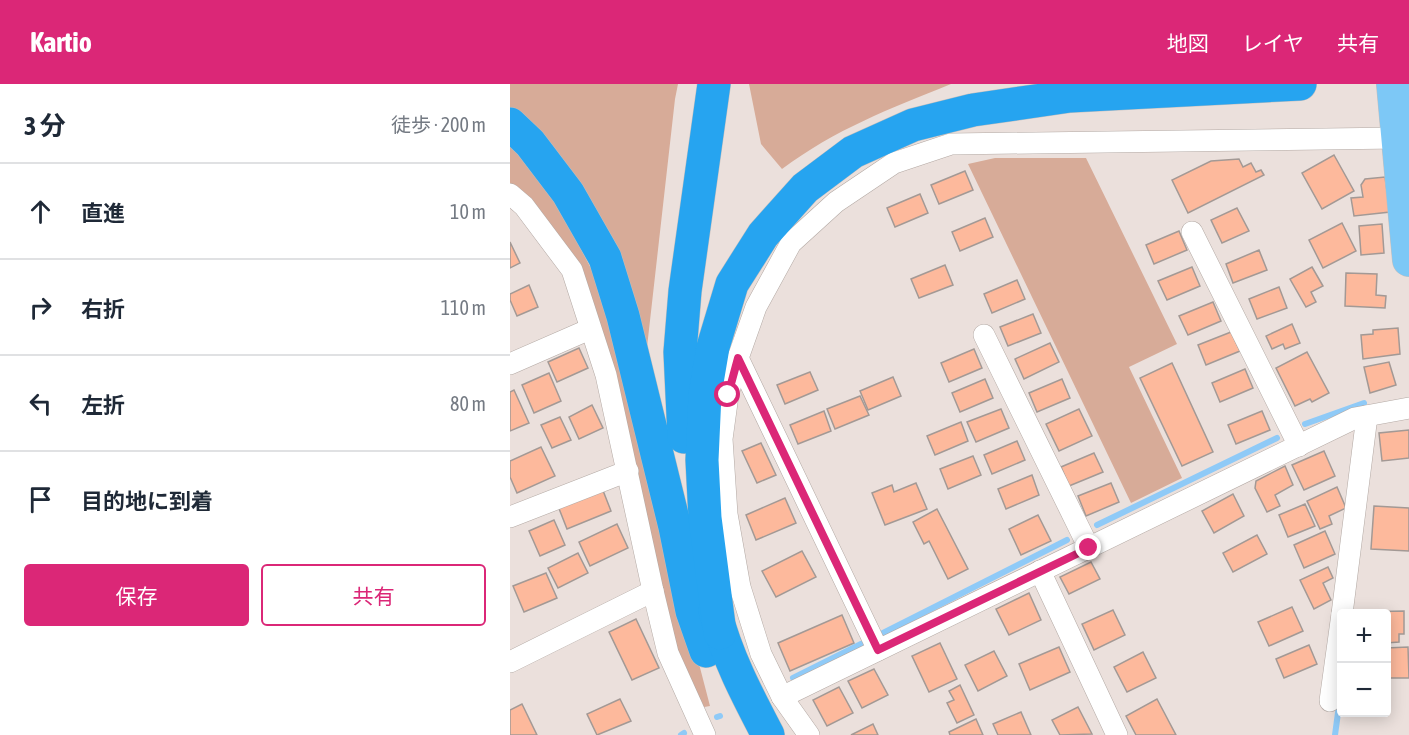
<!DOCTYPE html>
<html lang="ja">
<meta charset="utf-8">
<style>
:root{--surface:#fff;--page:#f6f6f7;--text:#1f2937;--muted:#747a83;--line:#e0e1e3;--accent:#db2777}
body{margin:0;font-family:"Asap Condensed","Noto Sans JP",sans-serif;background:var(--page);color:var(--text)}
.controls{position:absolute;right:18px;bottom:18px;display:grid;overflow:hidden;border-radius:6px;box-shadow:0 3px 15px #0003}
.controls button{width:54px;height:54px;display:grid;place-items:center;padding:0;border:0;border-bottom:2px solid var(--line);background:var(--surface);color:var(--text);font:30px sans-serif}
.stop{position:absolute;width:18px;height:18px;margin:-14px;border:4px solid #db2777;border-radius:50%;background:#fff}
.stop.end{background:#db2777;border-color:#fff;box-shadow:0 2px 6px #0008}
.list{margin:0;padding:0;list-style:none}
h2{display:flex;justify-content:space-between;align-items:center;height:78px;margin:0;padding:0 24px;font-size:26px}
h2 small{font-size:20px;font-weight:400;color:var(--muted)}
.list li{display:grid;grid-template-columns:39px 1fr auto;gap:18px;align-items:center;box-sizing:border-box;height:96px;padding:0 24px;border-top:2px solid var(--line)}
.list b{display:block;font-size:22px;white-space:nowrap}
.list em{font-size:20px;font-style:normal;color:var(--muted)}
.actions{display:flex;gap:12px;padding:18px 24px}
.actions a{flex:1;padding:14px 0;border:2px solid var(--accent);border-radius:6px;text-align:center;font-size:21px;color:var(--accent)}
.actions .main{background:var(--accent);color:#fff}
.icon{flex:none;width:33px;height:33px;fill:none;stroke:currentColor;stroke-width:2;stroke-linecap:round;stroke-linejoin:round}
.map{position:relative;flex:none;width:899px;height:651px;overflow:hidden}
header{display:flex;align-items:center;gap:36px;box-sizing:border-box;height:84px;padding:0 30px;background:var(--accent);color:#fff}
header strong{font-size:28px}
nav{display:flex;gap:33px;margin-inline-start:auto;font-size:21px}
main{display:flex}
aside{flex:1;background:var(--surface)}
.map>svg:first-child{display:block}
</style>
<header>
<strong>Kartio</strong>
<nav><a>地図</a><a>レイヤ</a><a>共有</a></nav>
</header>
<main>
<aside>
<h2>3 分<small>徒歩 · 200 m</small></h2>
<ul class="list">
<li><svg class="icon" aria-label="ahead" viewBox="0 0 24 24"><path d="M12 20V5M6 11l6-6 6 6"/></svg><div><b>直進</b></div><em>10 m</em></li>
<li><svg class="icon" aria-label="right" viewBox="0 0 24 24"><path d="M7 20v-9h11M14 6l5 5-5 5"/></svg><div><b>右折</b></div><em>110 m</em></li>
<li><svg class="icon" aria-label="left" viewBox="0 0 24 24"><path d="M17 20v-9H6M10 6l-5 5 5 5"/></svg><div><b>左折</b></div><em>80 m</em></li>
<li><svg class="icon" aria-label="arrive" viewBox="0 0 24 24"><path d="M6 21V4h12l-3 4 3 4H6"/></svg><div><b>目的地に到着</b></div></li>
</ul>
<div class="actions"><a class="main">保存</a><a>共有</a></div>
</aside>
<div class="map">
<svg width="899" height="651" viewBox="0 0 899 651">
<rect width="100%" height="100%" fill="#ebe0dc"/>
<g fill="#d7ab98">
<polygon points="0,0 168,0 165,15 136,272 0,28"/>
<path d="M 239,0 L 441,0 C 379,25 326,45 272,85 L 251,60 Z"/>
<polygon points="0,60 52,128 91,204 200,622 183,625 68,205 0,108"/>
<polygon points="485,74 576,74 667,260 619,283 672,394 621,419 458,80"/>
</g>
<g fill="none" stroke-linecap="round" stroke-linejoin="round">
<g stroke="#8fcaf7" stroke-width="6">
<polyline points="795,340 854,319"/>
<polyline points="587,441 767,354"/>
<polyline points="373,549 557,456"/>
<polyline points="283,594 351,560"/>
<polyline points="207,633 210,632"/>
<polyline points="171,651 174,649"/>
<polyline points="825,651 830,614"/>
</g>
</g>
<g fill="#fdb99c" stroke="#a39995" stroke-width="1.5">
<polygon points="824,71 844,107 812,125 792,89"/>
<polygon points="729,75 733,83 741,79 746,88 751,86 754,91 678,129 662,96 701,77"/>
<polygon points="455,87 463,106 429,120 421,101"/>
<polygon points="875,93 880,128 844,132 841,114 853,113 851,101 855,95"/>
<polygon points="410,110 418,129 385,143 377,124"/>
<polygon points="727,124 739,147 712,159 701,136"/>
<polygon points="475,134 483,153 450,167 442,148"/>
<polygon points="832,139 846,167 813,184 799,156"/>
<polygon points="872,140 874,169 851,171 849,142"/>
<polygon points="669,147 677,166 644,180 636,161"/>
<polygon points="0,158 10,179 0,184"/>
<polygon points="749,166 757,186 723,199 716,180"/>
<polygon points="435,181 443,201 409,214 401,195"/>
<polygon points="682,183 690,202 657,216 648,197"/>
<polygon points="802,183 813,202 801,208 806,218 796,223 780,195"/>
<polygon points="836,189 867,190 866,211 876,212 875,224 835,222"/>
<polygon points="507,196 515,215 482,229 474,210"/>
<polygon points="19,201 28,223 7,232 0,216 0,210"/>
<polygon points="769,203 777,224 747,235 739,215"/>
<polygon points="703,218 711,237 678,251 669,232"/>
<polygon points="523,230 531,249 498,262 490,243"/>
<polygon points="782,240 790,259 775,265 773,260 762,265 756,252"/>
<polygon points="888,244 890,270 853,275 851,251 863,250 863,246"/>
<polygon points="721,248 730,267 696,281 688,261"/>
<polygon points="540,259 549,278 514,295 505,275"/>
<polygon points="69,264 78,284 47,298 38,278"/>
<polygon points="464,265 472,284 439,298 431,279"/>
<polygon points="797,268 819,309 802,318 800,315 785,322 766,284"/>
<polygon points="879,278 886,301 860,309 854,283"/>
<polygon points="662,279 703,368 672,382 630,294"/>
<polygon points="735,285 743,304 710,318 702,299"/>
<polygon points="300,288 308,306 275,320 267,301"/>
<polygon points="39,289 51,317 24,329 12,301"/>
<polygon points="383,293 391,312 358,326 350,307"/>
<polygon points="475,295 483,314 450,328 442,309"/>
<polygon points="552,295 560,314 527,328 519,309"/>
<polygon points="4,306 19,339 0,347 0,308"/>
<polygon points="350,312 359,331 325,345 317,325"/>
<polygon points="82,321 93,344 69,355 59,333"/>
<polygon points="491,325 499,344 466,358 457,338"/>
<polygon points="569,325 582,352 549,367 536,340"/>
<polygon points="314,327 321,347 288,360 280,341"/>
<polygon points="752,327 760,346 726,360 718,341"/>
<polygon points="50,333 61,356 42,364 31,341"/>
<polygon points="451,338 458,357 425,371 417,352"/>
<polygon points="899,346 899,374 872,377 869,349"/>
<polygon points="507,357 515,376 482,390 474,371"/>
<polygon points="251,359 266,391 247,399 232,367"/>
<polygon points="31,363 45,392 7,409 0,393 0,377"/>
<polygon points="814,367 825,392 794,406 782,381"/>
<polygon points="584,369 593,388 559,402 551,383"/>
<polygon points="463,372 471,391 438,405 430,385"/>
<polygon points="775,382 783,401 765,411 770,422 757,428 745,404 746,397"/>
<polygon points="522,391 529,411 496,425 488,405"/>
<polygon points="406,399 417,425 375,441 362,409 382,401 384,408"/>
<polygon points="601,399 609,418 576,432 568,412"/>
<polygon points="827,403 836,424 819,432 822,440 810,445 797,417"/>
<polygon points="92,404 101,427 57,445 48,422"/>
<polygon points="723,410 734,432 704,449 692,427"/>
<polygon points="275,414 286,439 246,456 236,431"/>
<polygon points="795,420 805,442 778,453 769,431"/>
<polygon points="864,422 899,424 899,467 861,465"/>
<polygon points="427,425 458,485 438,495 419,457 414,460 403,438"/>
<polygon points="528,431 541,457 511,471 499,445"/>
<polygon points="44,436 55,461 30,472 19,447"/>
<polygon points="107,440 118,464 80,482 69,458"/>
<polygon points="815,447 825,470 794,484 784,461"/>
<polygon points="747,451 757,470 723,488 713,469"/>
<polygon points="292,467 306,493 266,513 252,487"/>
<polygon points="68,469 78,489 48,504 38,484"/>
<polygon points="581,478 590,495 559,510 550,493"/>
<polygon points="818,483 823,494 813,499 821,516 804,525 790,496"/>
<polygon points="36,489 47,514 14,528 3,502"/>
<polygon points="519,509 531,536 499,551 486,525"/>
<polygon points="782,523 793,547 759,562 748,538"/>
<polygon points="603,526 615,551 584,566 572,540"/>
<polygon points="894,527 894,550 889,550 889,558 876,559 876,530 848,530 848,528"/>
<polygon points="332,531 344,559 280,587 268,559"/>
<polygon points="126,535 149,584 122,596 99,548"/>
<polygon points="430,559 447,595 419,608 402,572"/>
<polygon points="799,561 807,580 774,594 766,575"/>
<polygon points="549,563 560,588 520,606 509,580"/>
<polygon points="898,563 899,594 876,594 876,564"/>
<polygon points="484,567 497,592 468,607 455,581"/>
<polygon points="633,568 646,594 617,608 604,583"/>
<polygon points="364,585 378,611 352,624 338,597"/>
<polygon points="450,601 464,631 447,639 437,619 444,616 439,607"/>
<polygon points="329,603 343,629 317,642 303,616"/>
<polygon points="110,615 121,637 87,651 77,630"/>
<polygon points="647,615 666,651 626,651 616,632"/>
<polygon points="12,620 27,651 0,651 0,626"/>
<polygon points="568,623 582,650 550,651 542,636"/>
<polygon points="511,628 521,651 488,651 483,640"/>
<polygon points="466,635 473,651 440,651 439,648"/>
<polygon points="363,640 368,651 341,651"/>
</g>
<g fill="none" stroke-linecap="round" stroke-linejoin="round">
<defs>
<g id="minor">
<polyline points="0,110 14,122 62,186 96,291 143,507 158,569 195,651"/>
<polyline points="682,148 789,362"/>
<polyline points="474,251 579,464"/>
<polyline points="228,274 368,566"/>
<polyline points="0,280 80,245"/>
<polyline points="0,433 118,387"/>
<polyline points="530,487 607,651"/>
<polyline points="832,530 857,332"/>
<polyline points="0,578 143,507"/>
<polyline points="272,613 845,334 899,324"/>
<polyline points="820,617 832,530"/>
<polyline points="299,651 272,613 251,570 230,503 217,430 212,355 218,311 228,274 246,223 281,159 326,118 384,79 441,60 888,54"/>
</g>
<polyline id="primary" points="883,0 899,176"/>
<g id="motorway">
<polyline points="0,40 20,59 58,109 95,174 113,232 165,443 182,527 196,567"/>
<polyline points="174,353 170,268 175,207 204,0"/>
<path d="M 205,527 C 216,571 237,611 258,651"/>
<polyline points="210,549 195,434 192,376 195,310 203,263 222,200 253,151 295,104 343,68 403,41 463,26 560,12 790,0"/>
</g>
</defs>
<use href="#minor" stroke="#b3a9a4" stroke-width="22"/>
<use href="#primary" stroke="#c1bfbf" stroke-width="34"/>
<use href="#motorway" stroke="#c1bfbf" stroke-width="34"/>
<use href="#minor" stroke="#fff" stroke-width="21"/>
<use href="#primary" stroke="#7dc8f6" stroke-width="33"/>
<use href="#motorway" stroke="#26a4f0" stroke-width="33"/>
</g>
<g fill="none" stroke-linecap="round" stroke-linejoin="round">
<polyline stroke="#db2777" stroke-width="8" points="218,311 228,274 368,566 579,464"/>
</g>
</svg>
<div class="controls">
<button>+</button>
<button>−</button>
</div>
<div class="stop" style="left:218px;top:311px"></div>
<div class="stop end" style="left:579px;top:464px"></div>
</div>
</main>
